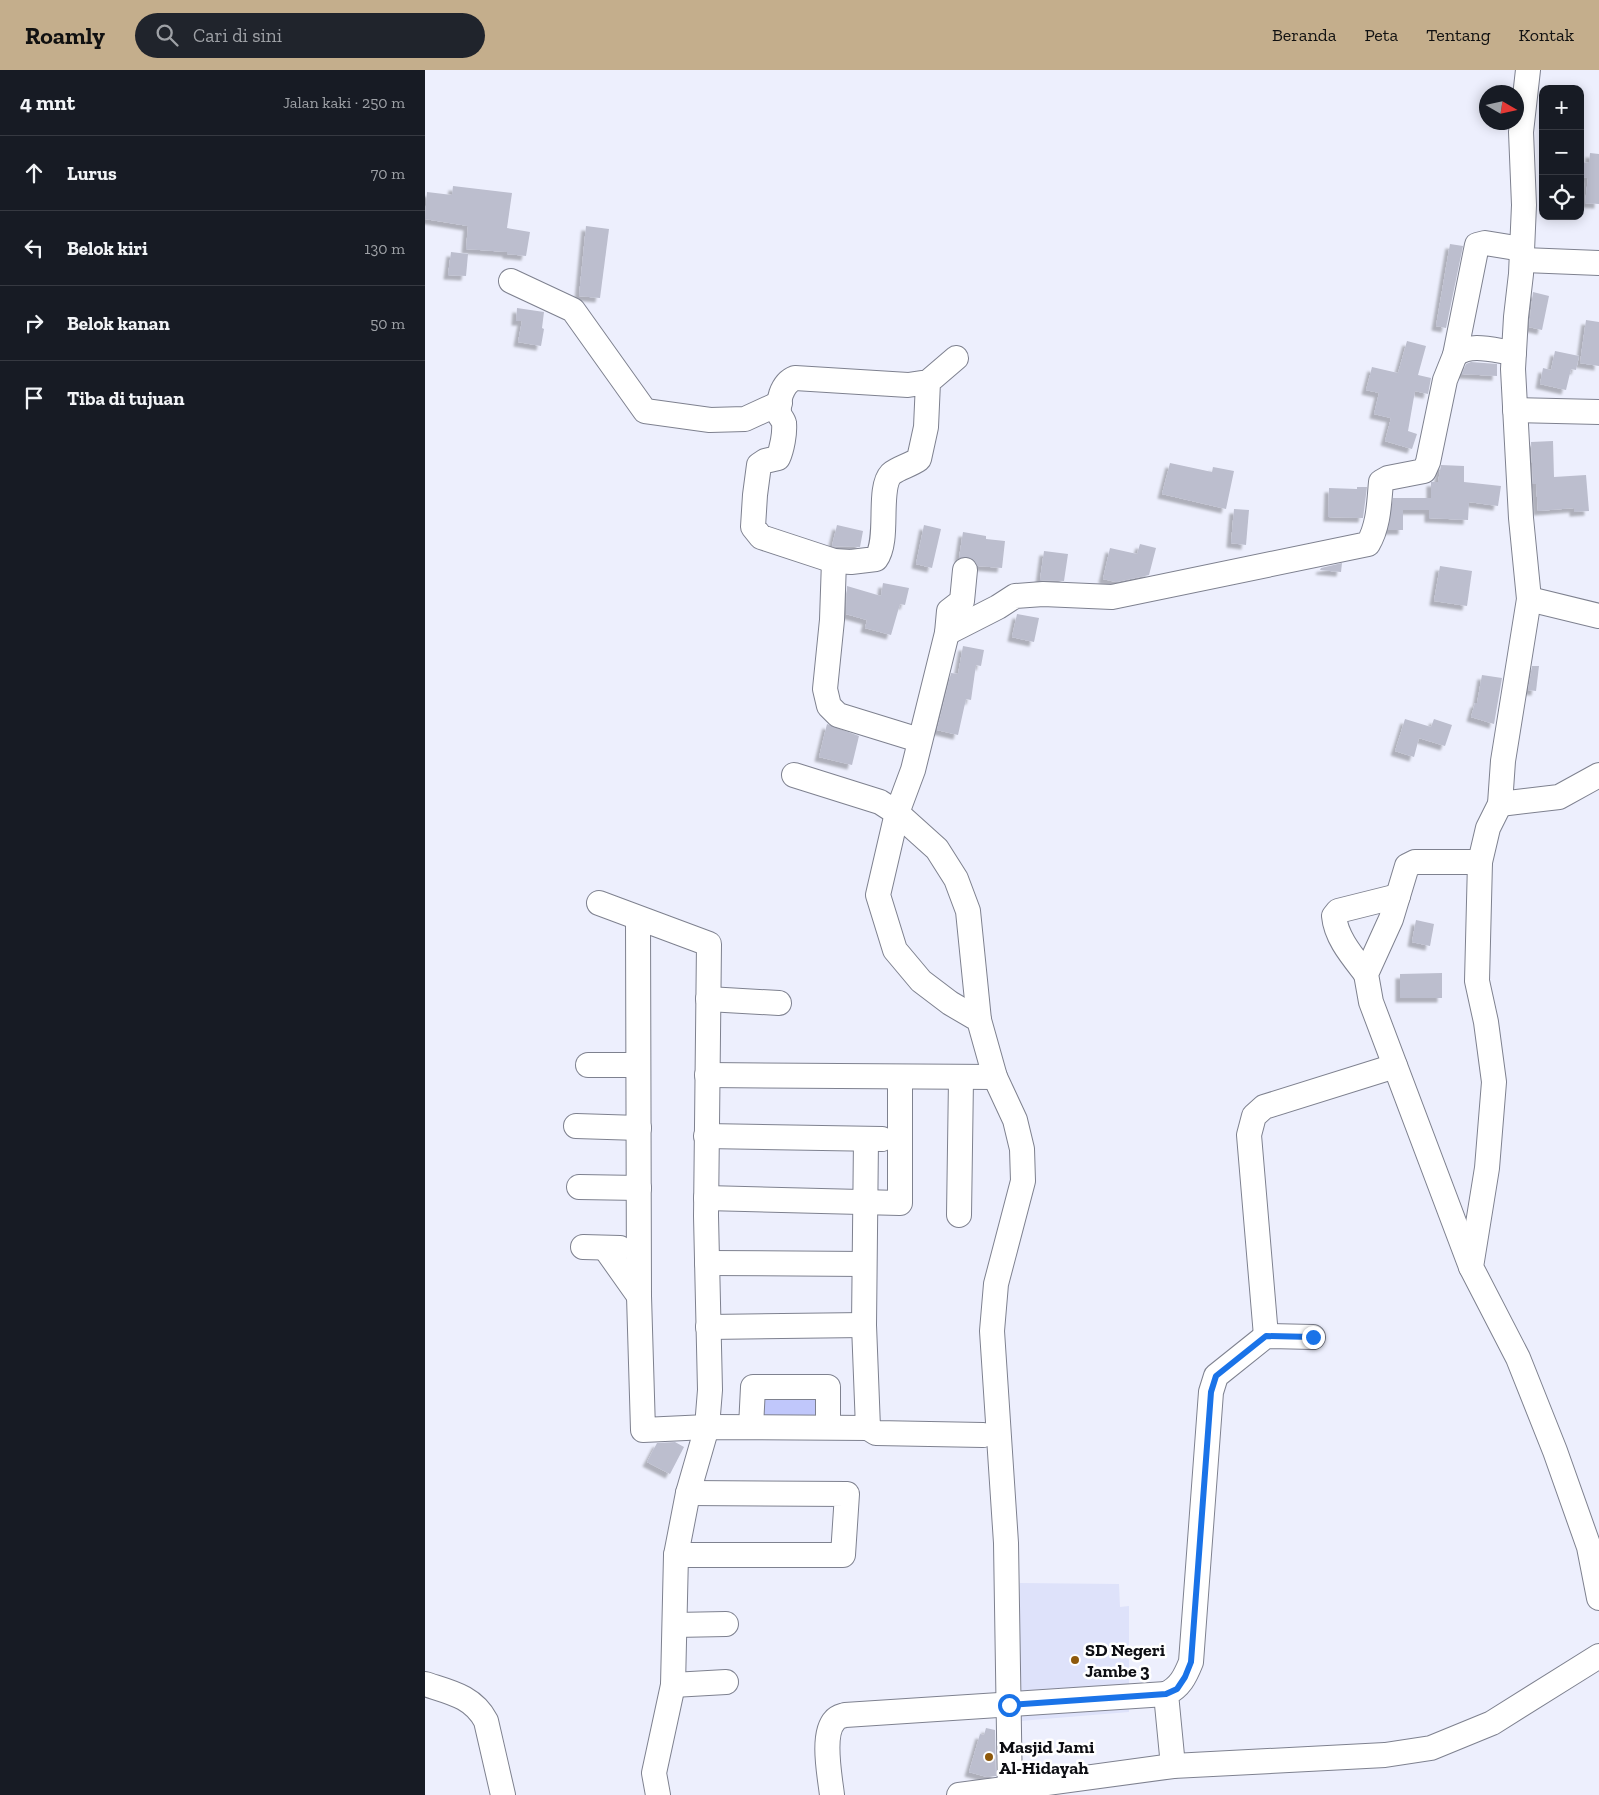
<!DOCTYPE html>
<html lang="id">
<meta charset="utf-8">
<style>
:root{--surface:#171b24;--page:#20242c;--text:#f1f3f6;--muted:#9ea1a6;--line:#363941;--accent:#c4ae8c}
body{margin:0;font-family:"Zilla Slab",serif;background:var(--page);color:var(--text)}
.controls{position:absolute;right:15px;top:15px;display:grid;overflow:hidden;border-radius:10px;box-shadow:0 2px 12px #0003}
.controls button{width:45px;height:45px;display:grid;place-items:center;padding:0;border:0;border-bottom:1px solid var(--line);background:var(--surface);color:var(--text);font:25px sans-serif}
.compass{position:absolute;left:1054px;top:15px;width:45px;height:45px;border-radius:50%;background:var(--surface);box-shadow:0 2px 12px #0003;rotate:99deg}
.stop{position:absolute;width:15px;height:15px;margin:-11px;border:4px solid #1a73e8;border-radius:50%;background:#fff}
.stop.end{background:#1a73e8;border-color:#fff;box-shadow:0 1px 5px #0008}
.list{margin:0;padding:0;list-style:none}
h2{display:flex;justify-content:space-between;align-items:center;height:65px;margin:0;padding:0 20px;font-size:21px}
h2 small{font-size:16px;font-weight:400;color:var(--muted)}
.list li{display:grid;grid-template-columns:32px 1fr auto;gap:15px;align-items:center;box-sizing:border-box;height:75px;padding:0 20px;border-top:1px solid var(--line)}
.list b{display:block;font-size:19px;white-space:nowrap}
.list em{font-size:16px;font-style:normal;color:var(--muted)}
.icon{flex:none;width:28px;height:28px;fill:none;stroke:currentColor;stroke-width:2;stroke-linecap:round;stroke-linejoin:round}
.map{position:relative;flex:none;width:1174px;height:1725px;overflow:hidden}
header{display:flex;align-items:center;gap:30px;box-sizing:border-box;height:70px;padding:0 25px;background:var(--accent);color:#111}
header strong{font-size:24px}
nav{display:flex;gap:28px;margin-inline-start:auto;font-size:18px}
.search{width:350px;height:45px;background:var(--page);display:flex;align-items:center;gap:12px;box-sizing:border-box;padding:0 18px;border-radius:28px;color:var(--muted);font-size:19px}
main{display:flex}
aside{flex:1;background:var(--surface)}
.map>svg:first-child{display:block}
</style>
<header>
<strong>Roamly</strong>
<div class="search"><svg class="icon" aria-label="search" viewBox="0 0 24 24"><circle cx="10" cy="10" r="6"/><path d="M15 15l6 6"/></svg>Cari di sini</div>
<nav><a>Beranda</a><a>Peta</a><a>Tentang</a><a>Kontak</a></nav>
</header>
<main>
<aside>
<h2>4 mnt<small>Jalan kaki · 250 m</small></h2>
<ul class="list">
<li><svg class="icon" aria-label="ahead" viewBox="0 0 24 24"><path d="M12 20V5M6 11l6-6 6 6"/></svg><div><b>Lurus</b></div><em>70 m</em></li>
<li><svg class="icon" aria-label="left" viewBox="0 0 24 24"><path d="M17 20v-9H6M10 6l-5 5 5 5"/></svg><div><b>Belok kiri</b></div><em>130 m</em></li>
<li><svg class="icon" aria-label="right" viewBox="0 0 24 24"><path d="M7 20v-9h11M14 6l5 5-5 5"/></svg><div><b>Belok kanan</b></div><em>50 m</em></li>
<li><svg class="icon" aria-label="arrive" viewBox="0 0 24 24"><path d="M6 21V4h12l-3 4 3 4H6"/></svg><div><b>Tiba di tujuan</b></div></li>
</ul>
</aside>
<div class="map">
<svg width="1174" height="1725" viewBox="0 0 1174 1725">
<defs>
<filter id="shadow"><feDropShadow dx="-4.5" dy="4.5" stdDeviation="1" flood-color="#0004"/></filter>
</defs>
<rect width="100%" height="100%" fill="#edeffd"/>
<polygon fill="#dee2fa" points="595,1513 694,1514 695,1537 704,1536 704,1642 595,1651"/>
<polygon fill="#c0c7fb" points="336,1321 391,1322 390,1353 335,1351"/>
<g fill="#bcbece" filter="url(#shadow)">
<polygon points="1165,83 1174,84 1174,134 1160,133 1163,108 1155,107 1155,92 1164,93"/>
<polygon points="28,116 87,123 82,158 105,162 101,186 82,184 82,182 41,179 43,156 0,149 2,122 27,125"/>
<polygon points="161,156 184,159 175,228 154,226"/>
<polygon points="1025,174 1038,176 1021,258 1011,256"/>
<polygon points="26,182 43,184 41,206 23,205"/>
<polygon points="1108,222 1124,226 1117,260 1104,257"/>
<polygon points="92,238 119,242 117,258 119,259 116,276 93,272 97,251 91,251"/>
<polygon points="1161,250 1174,252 1174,296 1155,293"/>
<polygon points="982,271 1001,276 993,305 1006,308 1003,324 990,321 983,361 992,364 987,379 960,371 966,348 949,344 954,323 941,320 947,297 973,303"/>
<polygon points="1130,281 1154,286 1151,300 1146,299 1141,320 1115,314 1118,298 1126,300"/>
<polygon points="1046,292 1072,294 1072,306 1037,304 1041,294"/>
<polygon points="1128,371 1129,407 1161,405 1164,441 1149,442 1149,438 1113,441 1111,414 1108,414 1106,372"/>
<polygon points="745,393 787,402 788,397 809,401 801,439 737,424"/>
<polygon points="1016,395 1039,396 1039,412 1076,416 1073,436 1044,432 1043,450 1004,448 1004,440 978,440 978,460 963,460 968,428 1006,428 1006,412 1013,412"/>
<polygon points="932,417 942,417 938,448 903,447 904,418 932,419"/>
<polygon points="809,439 824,440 821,475 806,473"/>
<polygon points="412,455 438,461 435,477 407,476"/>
<polygon points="499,455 516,459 507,498 491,494"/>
<polygon points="538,462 561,466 561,469 580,471 577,498 553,496 548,489 534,488"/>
<polygon points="715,474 731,478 724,505 691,512 678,509 685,478 712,484"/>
<polygon points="619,481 643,484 639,511 615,510"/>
<polygon points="917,493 916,502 895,500 896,498"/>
<polygon points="1015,496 1047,501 1042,536 1009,531"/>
<polygon points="458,513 484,518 480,535 475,534 466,565 440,558 442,550 421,544 422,516 456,526"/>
<polygon points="592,544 614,548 609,572 587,567"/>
<polygon points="538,576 559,580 556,596 551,595 546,630 541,629 533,665 512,660 526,603 533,604"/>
<polygon points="1107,596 1114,596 1111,621 1103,620"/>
<polygon points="1057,605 1077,608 1069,654 1046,647 1050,633 1052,633"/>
<polygon points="980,649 1006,657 1009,649 1027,655 1020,676 994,668 989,687 970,681"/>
<polygon points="402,654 434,666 427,695 394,687"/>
<polygon points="991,850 1009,854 1005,876 987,872"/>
<polygon points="1017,903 1017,928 975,928 975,904"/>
<polygon points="250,1372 259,1377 245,1404 222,1392 232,1373"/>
<polygon points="561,1658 570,1660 571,1706 562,1707 544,1702 555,1664 559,1665"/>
</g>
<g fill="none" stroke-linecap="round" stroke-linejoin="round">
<defs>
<g id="minor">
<polyline points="1103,0 1096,62 1099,135 1096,204 1091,247 1088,299 1096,448 1104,529 1078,691 1075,734 1063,758 1055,792 1052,911 1061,952 1069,1012 1062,1098 1046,1197 1093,1288 1130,1381 1164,1477 1174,1528"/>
<polyline points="1097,190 1174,193"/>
<polyline points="86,211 148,240 220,341 285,350 320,349 355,333"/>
<path d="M 1030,285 C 1045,272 1071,281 1089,283"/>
<path d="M 503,312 L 501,357 L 494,389 C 486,395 473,398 466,404 C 452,419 465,470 451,489 L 426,492 L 409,491 L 336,467 L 328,457 L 330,425 L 334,395 L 340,391 L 353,388 C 357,379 360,363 359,353 C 359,352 356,347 355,346 C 351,333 357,313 370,308 L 483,315 L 503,312 L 531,288"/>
<polyline points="1090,340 1174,342"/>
<polyline points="409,491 407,550 400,619 404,636 413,645 494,670"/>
<polyline points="540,500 537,531 524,541 522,563 488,700 472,743 453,825 470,880 496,911 525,933 554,950 570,1007 590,1050 597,1079 598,1111 571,1214 567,1261 581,1473 585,1725"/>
<polyline points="1104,529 1174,546"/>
<path d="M 522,563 L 573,537 L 590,526 L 618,524 L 687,527 L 943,474 C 954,455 954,433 956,412 L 963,408 L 999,401 L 1003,392 L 1020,310 L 1030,285 L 1052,175 L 1060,173 L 1097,179"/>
<polyline points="369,705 455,732 472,743 512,779 531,809 543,841 554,950"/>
<polyline points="1075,734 1134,727 1174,705"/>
<polyline points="174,833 284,874 281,1146 285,1320 282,1357 263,1423 251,1485 248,1615 229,1703 233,1725"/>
<polyline points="213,849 214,1226 218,1360 282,1357 443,1358 439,1255 441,1069"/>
<path d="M 941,904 C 928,887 911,868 909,846 L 913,841 L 973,826"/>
<polyline points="283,929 354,933"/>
<polyline points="163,995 213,995"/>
<polyline points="282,1005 570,1007"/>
<polyline points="151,1056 214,1058"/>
<polyline points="281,1066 457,1069"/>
<polyline points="154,1117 214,1118"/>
<polyline points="281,1128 475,1133 475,1008"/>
<polyline points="534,1145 536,1009"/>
<polyline points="158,1177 195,1178"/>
<polyline points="180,1178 214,1226"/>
<polyline points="282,1193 439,1194"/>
<polyline points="1046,1197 946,932 941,904 966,849 982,796 990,792 1055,792"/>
<polyline points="283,1257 439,1255"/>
<polyline points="841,1266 824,1065 829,1046 839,1037 970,996"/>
<polyline points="326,1357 328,1317 403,1317 403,1357"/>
<polyline points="443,1358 451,1363 558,1365"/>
<polyline points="251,1485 418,1485 422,1424 263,1423"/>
<polyline points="250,1555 301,1554"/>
<path d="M 0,1614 C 24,1622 48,1626 61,1651 L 78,1725"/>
<polyline points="248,1615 301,1612"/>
<path d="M 748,1696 L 741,1624 C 755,1617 760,1607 766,1592 L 786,1322 L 791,1306 L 841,1266 L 888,1267"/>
<path d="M 407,1725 C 405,1707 396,1664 410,1650 C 412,1647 417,1646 420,1645 L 741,1624"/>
<polyline points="534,1725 748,1696 960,1685 1006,1678 1067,1653 1174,1586"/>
</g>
</defs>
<use href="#minor" stroke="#7e818f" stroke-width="26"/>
<use href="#minor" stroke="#fff" stroke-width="24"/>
</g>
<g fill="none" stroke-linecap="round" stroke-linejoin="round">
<polyline stroke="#1a73e8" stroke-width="6" points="584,1635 741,1624 752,1619 760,1607 766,1592 786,1322 791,1306 841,1266 888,1267"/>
</g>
<g fill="#8e590b" stroke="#fff" stroke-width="2">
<circle cx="650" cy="1590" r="5"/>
<circle cx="564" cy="1687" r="5"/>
</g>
<g text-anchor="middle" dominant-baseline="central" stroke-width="5" stroke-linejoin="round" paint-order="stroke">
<g font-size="18" font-weight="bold" fill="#0d0e13" stroke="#fff" text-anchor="start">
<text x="660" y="1580">SD Negeri<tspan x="660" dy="21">Jambe 3</tspan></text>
<text x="574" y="1677">Masjid Jami<tspan x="574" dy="21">Al-Hidayah</tspan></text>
</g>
</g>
</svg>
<div class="controls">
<button>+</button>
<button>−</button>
<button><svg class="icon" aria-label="locate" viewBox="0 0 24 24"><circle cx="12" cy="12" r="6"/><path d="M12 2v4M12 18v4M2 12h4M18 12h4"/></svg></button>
</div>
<svg class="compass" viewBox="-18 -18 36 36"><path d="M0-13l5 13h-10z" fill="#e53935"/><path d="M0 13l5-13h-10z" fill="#9ea1a6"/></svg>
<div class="stop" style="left:584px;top:1635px"></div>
<div class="stop end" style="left:888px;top:1267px"></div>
</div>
</main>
